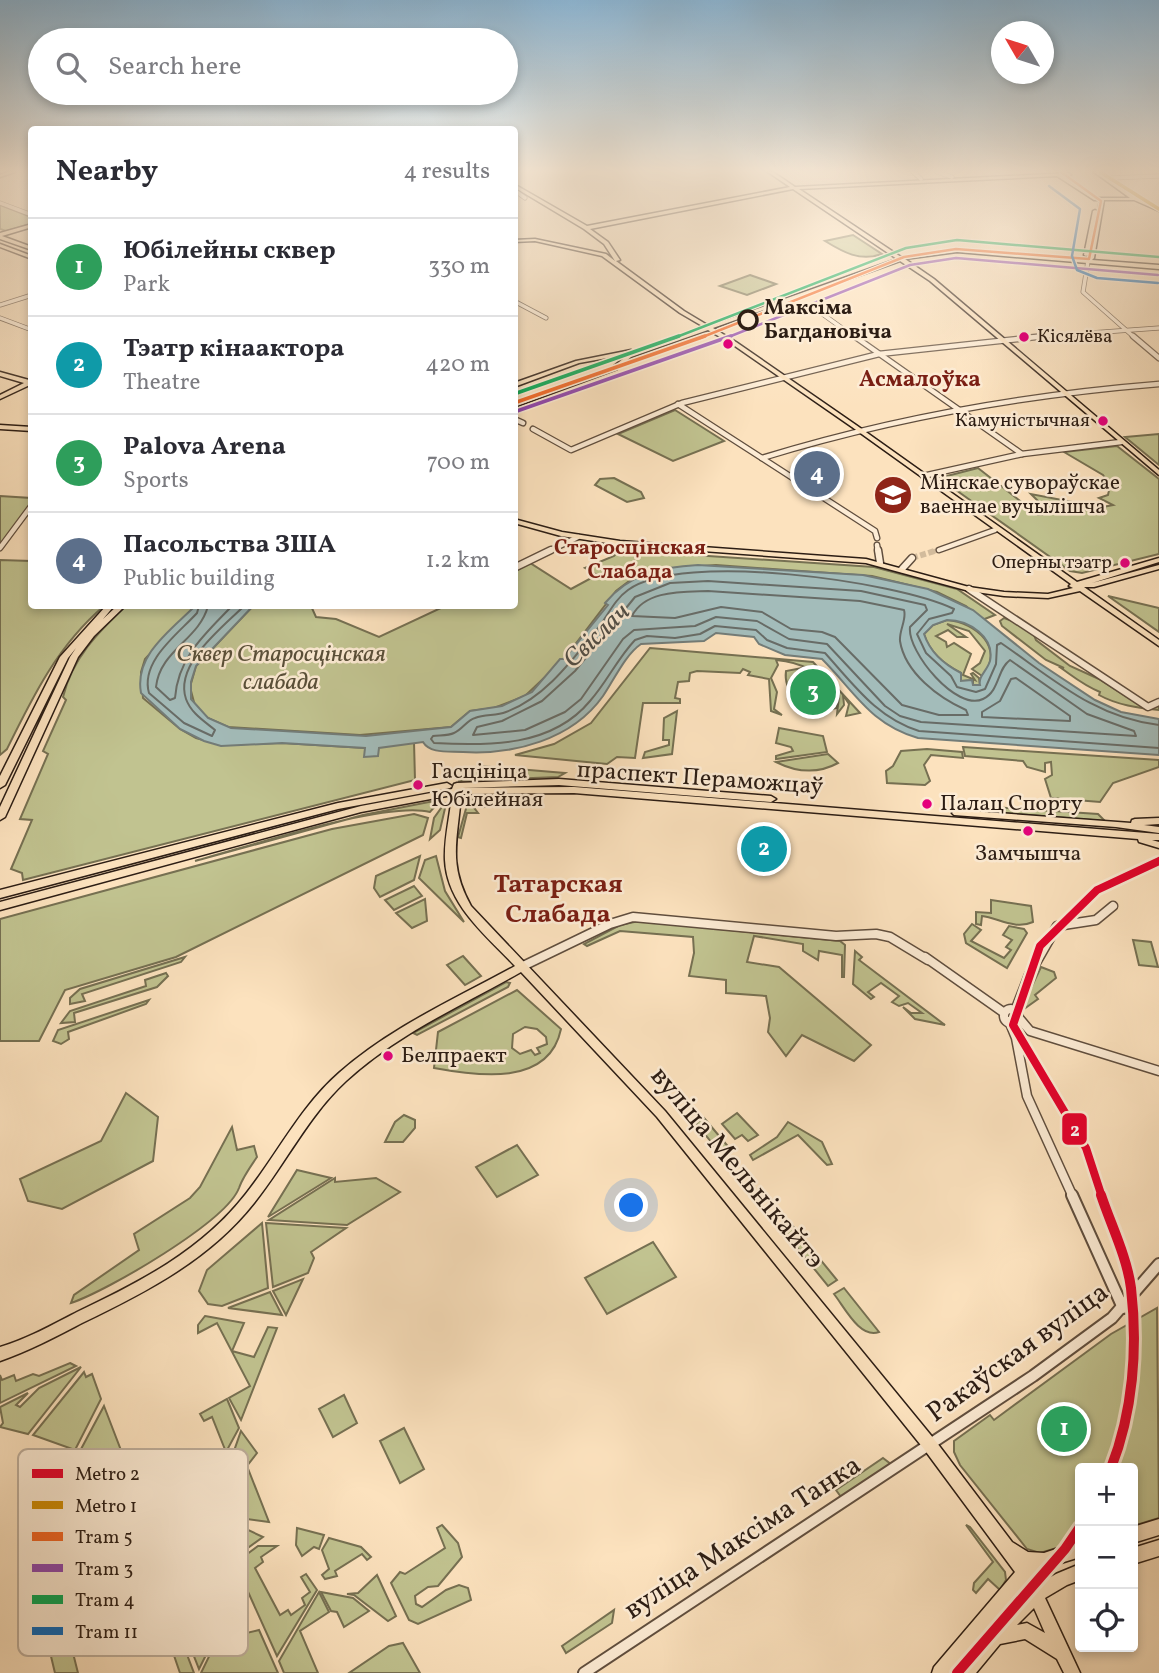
<!DOCTYPE html>
<meta charset="utf-8">
<style>
:root{--surface:#fff;--page:#f7f7f7;--text:#2b2b33;--muted:#7c7c81;--line:#e1e1e2;--accent:#1a73e8}
body{margin:0;font-family:Vollkorn,serif;background:var(--page);color:var(--text)}
.controls{position:absolute;right:21px;bottom:21px;display:grid;overflow:hidden;border-radius:7px;box-shadow:0 4px 10px #0003}
.controls button{width:63px;height:63px;display:grid;place-items:center;padding:0;border:0;border-bottom:2px solid var(--line);background:var(--surface);color:var(--text);font:35px sans-serif}
.compass{position:absolute;left:991px;top:21px;width:63px;height:63px;border-radius:50%;background:var(--surface);box-shadow:0 4px 10px #0003;rotate:309deg}
.you{position:absolute;left:632px;top:1206px;width:24px;height:24px;margin:-18px;border:5px solid #fff;border-radius:50%;background:#1a73e8;box-shadow:0 0 0 10px #1a73e833}
.badge{display:grid;place-items:center;width:46px;height:46px;border-radius:50%;background:var(--accent);color:#fff;font-size:23px;font-weight:700}
.pin{position:absolute;translate:-50% -50%;border:4px solid #fff;box-shadow:0 2px 7px #0006}
.list{margin:0;padding:0;list-style:none}
h2{display:flex;justify-content:space-between;align-items:center;height:91px;margin:0;padding:0 28px;font-size:30px}
h2 small{font-size:23px;font-weight:400;color:var(--muted)}
.list li{display:grid;grid-template-columns:46px 1fr auto;gap:21px;align-items:center;box-sizing:border-box;height:98px;padding:0 28px;border-top:2px solid var(--line)}
.list b{display:block;font-size:26px;white-space:nowrap}
.list p{margin:0;font-size:23px;white-space:nowrap;color:var(--muted)}
.list em{font-size:23px;font-style:normal;color:var(--muted)}
.icon{flex:none;width:38px;height:38px;fill:none;stroke:currentColor;stroke-width:2;stroke-linecap:round;stroke-linejoin:round}
.map{position:relative;flex:none;width:1159px;height:1673px;overflow:hidden}
.search{position:absolute;background:var(--surface);box-shadow:0 4px 10px #0003;left:28px;top:28px;width:490px;height:77px;display:flex;align-items:center;gap:18px;box-sizing:border-box;padding:0 24px;border-radius:38px;color:var(--muted);font-size:26px}
.panel{position:absolute;background:var(--surface);box-shadow:0 4px 10px #0003;left:28px;top:126px;width:490px;height:483px;border-radius:7px}
.map>svg:first-child{display:block}
</style>
<div class="map">
<svg width="1159" height="1673" viewBox="0 0 1159 1673">
<rect width="100%" height="100%" fill="#fce2be"/>
<filter id="stains"><feTurbulence type="fractalNoise" baseFrequency=".00286" numOctaves="4"/><feColorMatrix values="0 0 0 0 .2 0 0 0 0 .09 0 0 0 0 .02 0 0 0 .5 -.17"/></filter>
<radialGradient id="worn" r=".72"><stop offset=".6" stop-color="#630" stop-opacity="0"/><stop offset="1" stop-color="#630" stop-opacity=".3"/></radialGradient>
<g fill="#c1c390" stroke="#767052" stroke-width="2" fill-rule="evenodd">
<polygon points="0,205 31,217 31,224 6,231 0,229"/>
<path d="M 853,235 L 882,254 C 860,262 843,252 825,241 Z"/>
<polygon points="750,275 776,284 747,295 720,286"/>
<polygon points="675,410 724,441 673,461 618,434"/>
<polygon points="1159,434 1159,465 1125,437"/>
<polygon points="1117,446 1159,479 1159,554 1082,573 1070,571 939,478 978,468 1038,515 1050,513 1031,494 1072,502 1078,508 1073,509 1077,512 1113,505 1099,498 1108,495 1110,485 1103,475 1064,452"/>
<polygon points="614,478 641,492 644,498 627,502 595,485 600,479"/>
<polygon points="0,496 31,498 31,505 0,548"/>
<polygon points="619,550 874,567 957,589 995,615 982,620 966,606 937,592 872,576 716,565 660,569 628,582 616,591 564,659 525,696 494,708 470,711 451,727 360,735 228,727 208,718 195,706 190,687 196,666 253,606 311,606 316,617 336,619 379,637 445,606 514,606 515,571 530,563 571,589 597,575 585,568 614,556"/>
<path d="M 0,560 L 31,561 L 32,606 L 104,606 C 58,645 33,696 7,749 L 0,755 Z"/>
<polygon points="1108,596 1159,608 1159,632"/>
<path d="M 126,606 L 195,606 L 145,659 L 141,672 L 143,698 L 180,729 L 196,738 L 221,745 L 282,743 L 365,748 L 414,742 L 415,780 L 23,880 L 22,873 L 11,869 L 32,820 L 20,819 L 48,754 L 43,751 L 66,700 L 63,697 C 72,659 98,632 126,606 Z"/>
<path d="M 1004,618 L 1018,623 L 1034,635 L 1036,640 L 1070,666 L 1099,679 L 1144,708 L 1159,702 L 1159,710 C 1138,708 1117,705 1099,695 L 1100,692 C 1083,685 1074,677 1061,668 L 1064,668 L 1046,660 L 1002,626 L 1000,621 Z"/>
<path d="M 947,620 C 976,622 1006,649 982,676 L 972,669 L 980,663 L 985,651 L 969,631 L 947,624 L 966,637 L 957,637 L 948,630 L 936,636 L 946,642 L 947,647 L 954,643 L 971,654 L 963,675 L 975,680 L 971,674 L 973,673 L 979,678 L 980,685 L 973,685 L 973,680 L 961,681 L 961,673 C 944,664 930,653 924,634 L 933,625 Z"/>
<path d="M 650,648 L 813,662 L 860,713 L 846,716 L 849,704 L 843,695 L 844,705 L 837,714 L 839,696 C 826,673 800,662 776,660 L 778,665 L 771,678 L 777,692 L 774,709 L 782,715 L 771,711 L 769,679 L 748,675 L 750,672 L 743,669 L 740,673 L 697,671 L 690,673 L 689,681 L 678,682 L 675,698 L 680,699 L 680,703 L 643,703 L 635,758 L 617,757 L 607,764 L 515,755 L 554,744 L 591,723 Z"/>
<path d="M 802,668 C 821,675 838,686 837,708 L 821,711 C 802,705 783,693 786,671 Z"/>
<polygon points="677,711 672,754 643,758 645,752 669,745 669,740 663,740 664,718"/>
<polygon points="779,728 823,736 827,752 776,759 776,756 793,751 791,747 776,743"/>
<polygon points="963,747 1159,760 1159,767 1113,783 1100,802 1051,798 1045,779 1052,775 1051,762 1045,763 1045,772 1027,767 1023,761 965,756"/>
<polygon points="927,749 962,752 963,758 931,755 924,765 930,781 925,785 887,783 886,771 893,766 901,751"/>
<path d="M 828,754 L 838,763 C 818,774 796,772 776,762 Z"/>
<polygon points="480,766 565,773 558,777 459,781 458,777"/>
<polygon points="519,794 518,798 497,801 484,807 473,799 469,801 478,813 467,813 461,838 458,837 469,798"/>
<path d="M 439,800 L 446,804 L 440,830 L 430,839 L 434,818 L 444,804 L 438,803 L 430,812 C 383,801 248,847 195,861 L 363,815 Z"/>
<polygon points="978,806 1098,814 1105,821 978,811"/>
<polygon points="414,814 428,818 423,835 176,957 65,990 39,1041 0,1041 0,919 332,829"/>
<polygon points="420,856 414,880 380,897 374,888 376,876"/>
<polygon points="436,856 445,891 464,922 419,878 425,860"/>
<polygon points="414,886 422,896 394,910 385,900"/>
<polygon points="425,899 427,921 412,928 396,913"/>
<path d="M 991,900 L 1031,906 L 1033,922 C 1015,930 998,918 982,916 L 981,925 L 976,924 L 976,912 L 991,913 Z"/>
<polygon points="639,921 840,941 845,945 844,977 842,977 842,955 819,951 818,960 803,951 803,944 754,936 747,962 779,967 871,1045 854,1061 802,1035 786,1056 768,1032 770,1018 766,996 726,993 726,980 689,976 694,953 693,937 620,931 587,946 584,944 620,925"/>
<polygon points="972,924 981,930 971,941 1004,958 1011,950 1006,947 1012,940 1003,935 1009,926 1024,929 1027,933 1007,968 966,943 964,934"/>
<polygon points="1133,940 1151,942 1158,967 1139,965"/>
<polygon points="855,951 862,957 859,960 945,1025 915,1019 903,1007 911,1013 922,1013 908,1003 899,1006 892,1002 899,996 881,983 868,992 874,997 871,999 853,984"/>
<polygon points="463,956 481,976 465,985 447,965"/>
<polygon points="185,957 181,962 82,994 85,1001 70,1004 70,998 80,989"/>
<polygon points="1041,967 1054,972 1056,978 1035,995 1038,999 1024,1009 1022,1007"/>
<polygon points="166,973 168,976 157,987 74,1013 75,1022 61,1023 70,1011 146,986 145,980"/>
<polygon points="506,982 510,983 508,987 417,1035 413,1033"/>
<path d="M 517,990 L 561,1029 C 549,1087 477,1076 434,1068 L 438,1032 ZM 525,1027 L 537,1029 L 546,1037 L 547,1044 L 537,1048 L 540,1053 L 535,1055 L 531,1050 L 520,1054 L 512,1048 L 513,1034 Z"/>
<polygon points="149,1000 146,1004 68,1032 69,1039 61,1044 53,1041 58,1030"/>
<polygon points="126,1093 158,1117 153,1161 62,1209 28,1201 20,1179 101,1141"/>
<polygon points="737,1113 758,1135 748,1141 742,1135 735,1139 722,1124"/>
<polygon points="404,1115 415,1120 415,1128 403,1142 385,1142 395,1122"/>
<polygon points="704,1118 731,1150 720,1153 696,1123"/>
<polygon points="788,1122 822,1142 832,1164 827,1165 798,1135 753,1160 750,1155 777,1137"/>
<path d="M 232,1127 L 237,1150 L 254,1146 L 257,1157 C 250,1167 242,1179 239,1188 C 226,1222 107,1291 71,1303 L 74,1295 L 139,1250 L 134,1234 L 190,1198 L 200,1187 Z"/>
<polygon points="517,1145 538,1175 497,1197 476,1167"/>
<polygon points="297,1170 331,1178 268,1217"/>
<polygon points="335,1178 335,1182 376,1178 400,1192 347,1225 269,1220"/>
<polygon points="262,1223 268,1288 222,1306 208,1304 199,1291 207,1270"/>
<polygon points="266,1223 346,1228 311,1252 314,1258 308,1273 273,1287"/>
<polygon points="792,1225 837,1280 828,1286 783,1230"/>
<polygon points="653,1242 676,1277 607,1314 585,1278"/>
<polygon points="303,1279 286,1315 273,1291"/>
<path d="M 844,1288 L 879,1332 C 860,1339 845,1308 834,1294 Z"/>
<polygon points="270,1292 282,1315 228,1308"/>
<polygon points="1157,1308 1159,1518 1133,1526 1133,1468 1080,1468 1080,1541 1040,1553 1027,1549 960,1465 954,1452 954,1441 990,1415 994,1420 1111,1334"/>
<polygon points="205,1316 244,1323 232,1351 254,1357 268,1327 277,1328 241,1420 229,1398 250,1386 217,1323 198,1333 198,1325"/>
<polygon points="70,1363 76,1366 0,1403 0,1375 2,1380 14,1375 16,1381 33,1374 39,1376"/>
<polygon points="81,1367 28,1434 0,1427 3,1423 0,1407 28,1393 16,1405 20,1407 39,1388"/>
<polygon points="84,1372 86,1377 92,1374 101,1399 75,1450 33,1435"/>
<polygon points="344,1395 357,1423 333,1437 319,1409"/>
<polygon points="227,1399 239,1428 226,1452 212,1417 204,1421 200,1414"/>
<polygon points="104,1406 127,1466 80,1451"/>
<polygon points="404,1428 424,1469 400,1483 380,1441"/>
<polygon points="241,1431 257,1453 247,1466 269,1522 232,1517 214,1508"/>
<polygon points="883,1458 892,1465 841,1497 836,1490"/>
<polygon points="84,1487 129,1502 194,1673 180,1673 135,1542 104,1506 82,1494"/>
<polygon points="214,1514 263,1537 234,1558"/>
<polygon points="442,1525 458,1543 462,1557 438,1586 428,1587 415,1596 416,1604 422,1607 446,1590 459,1585 468,1588 471,1600 418,1624 409,1620 391,1583 400,1572 405,1574 445,1548 437,1528"/>
<polygon points="966,1525 970,1527 1005,1572 1006,1580 1000,1590 988,1579 976,1593 973,1590 974,1583 993,1562"/>
<polygon points="297,1528 324,1535 319,1549 314,1547 302,1556 296,1545"/>
<polygon points="329,1538 361,1547 371,1557 367,1560 362,1554 335,1571 337,1576 325,1579 322,1575 329,1569 322,1550"/>
<polygon points="258,1546 277,1546 261,1557 263,1562 255,1568 280,1615 288,1610 291,1615 305,1605 302,1598 310,1592 301,1577 306,1574 317,1590 277,1656 235,1563"/>
<polygon points="161,1572 194,1594 202,1589 212,1595 216,1609 208,1626 214,1639 199,1669"/>
<polygon points="377,1575 396,1616 388,1621 354,1595 347,1594 358,1593"/>
<polygon points="319,1592 329,1612 300,1631 318,1673 284,1673 279,1661"/>
<polygon points="321,1592 353,1598 369,1611 344,1627 337,1612 331,1611"/>
<polygon points="614,1610 612,1623 566,1653 562,1646"/>
<polygon points="259,1630 278,1673 201,1673 217,1640"/>
<polygon points="69,1637 78,1673 55,1673 49,1648"/>
<polygon points="403,1643 420,1673 349,1673 389,1646"/>
</g>
<path fill="#a3bcba" stroke="#737c78" stroke-width="2" fill-rule="evenodd" d="M 698,565 L 863,575 L 928,589 L 973,610 L 1039,663 L 1095,700 L 1121,712 L 1159,719 L 1159,755 L 918,738 C 870,724 855,692 822,659 L 785,655 L 759,644 L 754,637 L 716,633 L 704,641 L 641,644 C 625,655 614,680 603,696 C 572,740 513,755 463,752 C 449,751 430,754 423,742 L 379,748 L 378,756 L 364,757 L 365,748 L 282,743 L 221,746 L 204,741 L 180,729 L 141,693 C 134,655 171,630 195,606 L 253,606 L 196,666 L 191,682 L 191,699 L 208,718 L 231,728 L 366,736 L 451,727 L 470,711 L 502,706 L 532,692 L 560,659 L 564,659 L 608,605 L 605,603 C 629,574 661,567 698,565 ZM 947,620 C 969,620 995,637 990,661 C 987,671 978,676 980,685 L 973,685 L 972,680 L 961,681 L 961,673 C 945,665 930,652 924,634 L 933,625 Z"/>
<g fill="none" stroke-linecap="round" stroke-linejoin="round">
<g stroke="#686c67" stroke-width="2">
<path d="M 708,581 L 861,591 L 925,605 L 927,610 L 910,627 C 907,652 957,712 983,699 C 1000,691 997,669 1010,660 L 1087,714 L 1134,731 L 1136,736 L 921,722 L 900,716 L 885,706 L 827,644 L 789,639 L 757,621 L 716,617 L 695,626 L 634,630 L 623,639 L 581,699 L 565,712 L 525,730 L 473,735 L 477,727 L 502,721 L 542,701 L 575,671 L 635,597 L 670,583 Z"/>
<path d="M 708,591 L 860,601 L 904,610 C 907,619 899,630 900,641 C 905,673 939,698 966,710 L 968,715 L 939,715 L 902,705 L 835,637 L 822,632 L 791,629 L 762,612 L 721,607 L 675,618 L 632,616 C 645,590 682,592 708,591 Z"/>
<path d="M 199,606 L 197,613 C 178,634 140,661 149,693 L 184,723 L 212,736 L 215,730 C 204,721 191,713 186,699 C 174,664 223,627 244,606"/>
<path d="M 208,606 C 199,640 160,650 156,687 L 170,700 L 175,698 C 178,657 205,634 232,606"/>
<polygon points="1016,678 1070,716 1070,721 982,717 982,712 1000,701 1011,679"/>
<path d="M 1159,725 C 1095,718 1052,678 1001,643 L 997,645 L 996,664 L 985,689 L 976,692 L 957,687 L 951,676 L 926,653 L 917,634 L 929,619 L 952,613 L 954,609 C 896,581 682,551 628,590 C 615,599 608,615 599,627 C 573,659 545,698 506,712 C 496,716 485,714 475,718 C 467,720 462,730 454,733 C 448,736 439,735 433,736 L 431,739 L 434,743 C 489,746 552,747 590,701 C 607,682 617,659 635,640 L 647,636 L 675,638 L 700,634 L 715,626 L 756,630 L 767,640 L 787,648 L 825,653 C 854,685 877,718 919,731 L 1159,748"/>
</g>
<polyline stroke="#d2bb9c" stroke-width="4.5" stroke-dasharray="4.5 2.5" stroke-linecap="butt" points="932,552 939,550"/>
<polyline stroke="#d2bb9c" stroke-width="6" stroke-dasharray="6 2.5" stroke-linecap="butt" points="912,558 938,550"/>
<defs>
<g id="minor-far4">
<polyline points="913,172 921,179"/>
<polyline points="937,172 952,177"/>
<polyline points="1111,178 1159,176"/>
<polyline points="514,190 525,198"/>
<polyline points="0,203 32,215"/>
<polyline points="1088,261 1083,292 1135,338"/>
<polyline points="514,301 546,318"/>
<polyline points="0,305 32,295"/>
<polyline points="814,308 856,338"/>
<polyline points="0,318 32,330"/>
<polyline points="1020,338 1159,328"/>
</g>
<g id="minor-far3">
<polyline points="854,336 1022,454"/>
<polyline points="1133,336 1159,358"/>
<polyline points="678,404 875,531 877,538"/>
<polyline points="514,419 523,423"/>
<polyline points="533,429 571,450 682,403 879,354 1045,336"/>
<path d="M 762,458 C 892,418 1023,395 1159,384"/>
<polyline points="923,476 1022,454 1121,442"/>
<polyline points="877,545 878,552"/>
<polyline points="0,548 32,505"/>
<polyline points="939,550 995,530"/>
<polyline points="547,552 578,537"/>
</g>
<g id="minor-far2">
<polyline points="878,550 880,563"/>
<polyline points="514,568 551,550"/>
<polyline points="902,569 912,558"/>
<polyline points="969,589 1148,707 1159,702"/>
</g>
<g id="minor-far1">
<polyline points="925,957 1003,1012"/>
<polyline points="521,967 610,924 633,917 836,936 876,934 890,937 928,960"/>
<circle cx="1011" cy="1016" r="7"/>
<polyline points="1015,1011 1029,975 1057,926 1096,920 1113,906"/>
<polyline points="1019,1018 1030,1031 1159,1071"/>
<polyline points="1009,1021 1016,1038 1027,1096 1073,1197"/>
</g>
<g id="minor">
<polyline points="1072,1195 1123,1308"/>
<polyline points="584,1673 1033,1376 1112,1318 1159,1264"/>
</g>
<g id="major">
<polygon points="7,172 15,172 0,177 0,175"/>
<path d="M 768,172 L 773,172 L 795,187 L 1069,173 L 1071,175 L 1063,176 L 1097,198 L 1130,198 L 1094,172 L 1099,172 L 1137,198 L 1159,208 L 1159,211 L 1134,200 L 1104,200 L 1094,258 L 1092,260 L 1159,265 L 1159,269 L 957,252 L 905,259 L 934,279 L 1159,470 L 1159,475 L 930,281 L 900,261 L 713,328 L 736,342 L 856,425 L 1077,582 L 1159,558 L 1159,562 L 1092,583 L 1159,565 L 1159,569 L 1094,587 L 1084,587 L 1159,640 L 1159,646 L 1080,591 L 1048,598 L 1004,596 L 969,591 L 866,563 L 620,545 L 561,536 L 514,523 L 514,519 L 562,532 L 620,541 L 866,559 L 969,587 L 1004,592 L 1048,594 L 1073,588 L 1069,586 L 1071,584 L 852,427 L 732,344 L 708,330 L 631,357 L 617,369 L 514,407 L 514,403 L 613,367 L 629,354 L 579,363 L 514,387 L 514,383 L 576,361 L 631,350 L 634,352 L 704,327 L 680,313 L 602,256 L 535,241 L 514,242 L 514,240 L 535,239 L 606,254 L 615,261 L 604,244 L 584,229 L 514,187 L 514,184 L 587,226 L 790,187 ZM 1057,176 L 1094,200 L 1100,200 L 1090,257 L 1086,260 L 957,250 L 901,257 L 799,189 ZM 793,189 L 897,259 L 709,326 L 684,311 L 616,261 L 620,260 L 608,242 L 590,229 Z"/>
<polygon points="1095,210 1097,211 1088,255 1086,256 1084,255 1093,211"/>
<polygon points="32,224 32,227 2,236 32,247 32,250 0,239 0,233"/>
<polygon points="0,244 32,256 32,259 0,247"/>
<polygon points="0,372 29,380 32,379 32,384 0,399 0,395 24,383 0,376"/>
<polygon points="0,425 32,427 32,431 0,429"/>
<polygon points="106,606 114,606 103,619 117,606 125,606 94,636 78,657 5,817 0,820 0,807 70,657 76,648 68,658 5,785 0,788 0,776 60,657"/>
<path d="M 559,779 L 771,796 L 776,799 L 771,802 L 559,785 L 461,788 L 574,787 L 1159,834 L 1159,840 L 1152,840 L 1159,842 L 1159,848 L 1139,842 L 1138,839 L 574,793 L 461,794 C 458,839 447,863 471,906 L 665,1111 L 934,1439 L 1012,1542 L 1028,1552 L 1044,1553 L 1080,1541 L 1080,1557 L 1048,1567 L 1035,1575 L 1039,1584 L 1056,1574 L 1080,1564 L 1080,1580 L 1067,1585 L 1045,1598 L 1080,1673 L 1064,1673 L 1057,1659 L 1025,1639 L 1000,1644 L 976,1673 L 958,1673 L 960,1667 L 997,1622 L 1027,1593 L 1023,1586 L 951,1673 L 932,1673 L 934,1667 L 1015,1572 L 924,1449 L 657,1117 L 521,972 C 461,1006 397,1034 346,1081 C 308,1116 286,1163 254,1203 C 209,1260 146,1292 82,1323 C 55,1337 29,1351 0,1361 L 0,1347 C 27,1339 52,1325 77,1312 C 140,1282 201,1251 245,1195 C 277,1155 300,1107 339,1073 C 391,1027 455,999 515,966 C 486,935 447,905 445,860 C 444,838 450,816 452,795 L 361,812 L 0,910 L 0,902 L 361,806 L 452,789 L 454,784 L 457,783 ZM 1034,1608 L 1045,1633 L 1027,1623 L 1017,1625 Z"/>
<polygon points="447,783 452,786 450,788 338,809 0,898 0,890 338,803"/>
<polygon points="957,810 1131,823 1132,820 1135,819 1159,818 1159,824 1144,825 1159,827 1159,833 1116,827 954,815 952,813 954,811"/>
<polygon points="1159,1519 1159,1535 1133,1543 1133,1527"/>
<polygon points="1159,1540 1159,1556 1133,1564 1133,1548"/>
</g>
</defs>
<use href="#minor-far4" stroke="#604e3e" stroke-width="5"/>
<use href="#minor-far3" stroke="#604e3e" stroke-width="7"/>
<use href="#minor-far2" stroke="#604e3e" stroke-width="9"/>
<use href="#minor-far1" stroke="#604e3e" stroke-width="11"/>
<use href="#minor" stroke="#604e3e" stroke-width="14"/>
<use href="#major" stroke="#2c1d14" stroke-width="3"/>
<use href="#minor-far4" stroke="#fdecd5" stroke-width="3.5"/>
<use href="#minor-far3" stroke="#fdecd5" stroke-width="4.5"/>
<use href="#minor-far2" stroke="#fdecd5" stroke-width="6"/>
<use href="#minor-far1" stroke="#fdecd5" stroke-width="8"/>
<use href="#minor" stroke="#fdecd5" stroke-width="10"/>
<use href="#major" fill="#fce2be" fill-rule="evenodd"/>
<defs>
<polyline id="tram-1-far1" points="700,338 904,257 956,249 1089,259 1101,201 1061,172"/>
<polyline id="tram-1" points="514,403 705,336"/>
<polyline id="tram-2-far1" points="726,338 910,265 956,258 1158,275"/>
<polyline id="tram-2" points="517,411 731,336"/>
<polyline id="tram-3-far1" points="674,338 906,248 957,240 1159,257"/>
<polyline id="tram-3" points="514,394 679,336"/>
<polyline id="tram-4" points="1049,186 1080,209 1072,256 1077,270 1097,278 1158,283"/>
</defs>
<use href="#tram-1-far1" stroke="#fdecd5" stroke-width="5"/>
<use href="#tram-1" stroke="#fdecd5" stroke-width="7"/>
<use href="#tram-2-far1" stroke="#fdecd5" stroke-width="5"/>
<use href="#tram-2" stroke="#fdecd5" stroke-width="7"/>
<use href="#tram-3-far1" stroke="#fdecd5" stroke-width="5"/>
<use href="#tram-3" stroke="#fdecd5" stroke-width="7"/>
<use href="#tram-4" stroke="#fdecd5" stroke-width="5"/>
<use href="#tram-1-far1" stroke="#f26522" stroke-width="2.5"/>
<use href="#tram-1" stroke="#f26522" stroke-width="3.5"/>
<use href="#tram-2-far1" stroke="#8e44ad" stroke-width="2.5"/>
<use href="#tram-2" stroke="#8e44ad" stroke-width="3.5"/>
<use href="#tram-3-far1" stroke="#00a651" stroke-width="2.5"/>
<use href="#tram-3" stroke="#00a651" stroke-width="3.5"/>
<use href="#tram-4" stroke="#0065bd" stroke-width="2.5"/>
<defs>
<polyline id="metro-1-far1" points="1102,1197 1086,1148 1013,1025 1040,946 1097,890 1159,861"/>
<g id="metro-1">
<path d="M 1101,1195 C 1111,1225 1127,1257 1131,1288 C 1138,1348 1133,1412 1111,1468"/>
<polyline points="957,1673 1065,1549 1080,1527"/>
</g>
<polyline id="metro-2" points="1100,172 1159,209"/>
</defs>
<use href="#metro-1-far1" stroke="#fdecd5" stroke-width="13"/>
<use href="#metro-1" stroke="#fdecd5" stroke-width="16"/>
<use href="#metro-2" stroke="#fdecd5" stroke-width="6"/>
<use href="#metro-1-far1" stroke="#e4002b" stroke-width="8"/>
<use href="#metro-1" stroke="#e4002b" stroke-width="10"/>
<use href="#metro-2" stroke="#ce8b04" stroke-width="3.5"/>
</g>
<linearGradient id="sky" x2="0" y2="1"><stop stop-color="#8cb7d6"/><stop offset="0.42" stop-color="#fef2e2"/><stop offset="1" stop-color="#fef2e2" stop-opacity="0"/></linearGradient>
<rect width="1159" height="407" fill="url(#sky)"/>
<defs>
<symbol id="university-disc" viewBox="-11 -11 22 22"><circle r="9.5" fill="#8f2418" stroke="#fdecd5"/><path d="M0-5L7-2L0 1L-7-2ZM-4 1L0 2.5L4 1V4Q0 6-4 4Z" fill="#fff"/></symbol>
</defs>
<g fill-rule="evenodd">
<use href="#university-disc" x="871" y="473" width="44" height="44"/>
</g>
<circle fill="#fdecd5" stroke="#2c1d14" stroke-width="3.5" cx="748" cy="320" r="9"/>
<g fill="#e5007d" stroke="#fdecd5" stroke-width="2.5">
<circle cx="1024" cy="337" r="6"/>
<circle cx="728" cy="344" r="6"/>
<circle cx="1103" cy="421" r="6"/>
<circle cx="1125" cy="563" r="6"/>
<circle cx="418" cy="785" r="6"/>
<circle cx="927" cy="804" r="6"/>
<circle cx="1028" cy="831" r="6"/>
<circle cx="388" cy="1056" r="6"/>
</g>
<g text-anchor="middle" dominant-baseline="central" stroke-width="5" stroke-linejoin="round" paint-order="stroke">
<g font-size="19" fill="#2c1d14" stroke="#fdecd5" text-anchor="end">
<text x="1037" y="337" text-anchor="start">Кісялёва</text>
<text x="1090" y="421">Камуністычная</text>
<text x="1112" y="563">Оперны тэатр</text>
</g>
<g font-size="21" font-weight="bold" fill="#2c1d14" stroke="#fdecd5" text-anchor="start">
<text x="764" y="308">Максіма<tspan x="764" dy="24">Багдановіча</tspan></text>
</g>
<g font-size="21" fill="#2c1d14" stroke="#fdecd5" text-anchor="start">
<text x="920" y="483">Мінскае сувораўскае<tspan x="920" dy="24">ваеннае вучылішча</tspan></text>
</g>
<g font-size="21" font-weight="bold" fill="#7a1f14" stroke="#fdecd5">
<text x="630" y="548">Старосцінская<tspan x="630" dy="24">Слабада</tspan></text>
</g>
<g font-size="22" fill="#2c1d14" stroke="#fdecd5" text-anchor="start">
<text x="431" y="772">Гасцініца<tspan x="431" dy="28">Юбілейная</tspan></text>
<text x="940" y="804">Палац Спорту</text>
<text x="1028" y="854" text-anchor="middle">Замчышча</text>
<text x="401" y="1056">Белпраект</text>
</g>
<g font-size="23" font-weight="bold" fill="#7a1f14" stroke="#fdecd5">
<text x="920" y="380">Асмалоўка</text>
</g>
<g font-size="24" font-style="italic" fill="#594f39" stroke="#fdecd5">
<text x="281" y="655">Сквер Старосцінская<tspan x="281" dy="28">слабада</tspan></text>
</g>
<g font-size="24" fill="#2c1d14" stroke="#fdecd5">
<text transform="translate(700 779) rotate(4)">праспект Пераможцаў</text>
</g>
<g font-size="26" font-style="italic" fill="#504d46" stroke="#fdecd5">
<text transform="translate(597 636) rotate(-44)">Свіслач</text>
</g>
<g font-size="26" font-weight="bold" fill="#7a1f14" stroke="#fdecd5">
<text x="558" y="885">Татарская<tspan x="558" dy="30">Слабада</tspan></text>
</g>
<g font-size="28" fill="#2c1d14" stroke="#fdecd5">
<text transform="translate(737 1168) rotate(50)">вуліца Мельнікайтэ</text>
<text transform="translate(1018 1353) rotate(-36)">Ракаўская вуліца</text>
<text transform="translate(743 1538) rotate(-33)">вуліца Максіма Танка</text>
</g>
</g>
<rect x="18" y="1449" width="230" height="207" rx="10" fill="#fdecd5" stroke="#beae9b" stroke-width="2"/>
<rect x="32" y="1469" width="31" height="9" fill="#e4002b"/>
<rect x="32" y="1501" width="31" height="8" fill="#ce8b04"/>
<rect x="32" y="1532" width="31" height="9" fill="#f26522"/>
<rect x="32" y="1564" width="31" height="8" fill="#8e44ad"/>
<rect x="32" y="1595" width="31" height="9" fill="#00a651"/>
<rect x="32" y="1627" width="31" height="8" fill="#0065bd"/>
<g font-size="19" fill="#2c1d14">
<text x="75" y="1480">Metro 2</text>
<text x="75" y="1512">Metro 1</text>
<text x="75" y="1543">Tram 5</text>
<text x="75" y="1575">Tram 3</text>
<text x="75" y="1606">Tram 4</text>
<text x="75" y="1638">Tram 11</text>
</g>
<rect stroke="#fdecd5" stroke-width="2.5" x="1061" y="1112" width="27" height="34" rx="7" fill="#e4002b"/>
<g font-size="19" text-anchor="middle" font-weight="bold" fill="#fff">
<text x="1075" y="1136">2</text>
</g>
<rect width="100%" height="100%" filter="url(#stains)"/>
<rect width="100%" height="100%" fill="url(#worn)"/>
</svg>
<div class="controls">
<button>+</button>
<button>−</button>
<button><svg class="icon" aria-label="locate" viewBox="0 0 24 24"><circle cx="12" cy="12" r="6"/><path d="M12 2v4M12 18v4M2 12h4M18 12h4"/></svg></button>
</div>
<svg class="compass" viewBox="-18 -18 36 36"><path d="M0-13l5 13h-10z" fill="#e53935"/><path d="M0 13l5-13h-10z" fill="#7c7c81"/></svg>
<div class="you"></div>
<div class="pin badge" style="left:1064px;top:1429px;background:#2e9e5b">1</div>
<div class="pin badge" style="left:764px;top:849px;background:#0f9aa8">2</div>
<div class="pin badge" style="left:813px;top:692px;background:#2e9e5b">3</div>
<div class="pin badge" style="left:817px;top:474px;background:#5c6f8a">4</div>
<div class="search"><svg class="icon" aria-label="search" viewBox="0 0 24 24"><circle cx="10" cy="10" r="6"/><path d="M15 15l6 6"/></svg>Search here</div>
<section class="panel">
<h2>Nearby<small>4 results</small></h2>
<ul class="list">
<li><span class="badge" style="background:#2e9e5b">1</span><div><b>Юбілейны сквер</b><p>Park</p></div><em>330 m</em></li>
<li><span class="badge" style="background:#0f9aa8">2</span><div><b>Тэатр кінаактора</b><p>Theatre</p></div><em>420 m</em></li>
<li><span class="badge" style="background:#2e9e5b">3</span><div><b>Palova Arena</b><p>Sports</p></div><em>700 m</em></li>
<li><span class="badge" style="background:#5c6f8a">4</span><div><b>Пасольства ЗША</b><p>Public building</p></div><em>1.2 km</em></li>
</ul>
</section>
</div>
